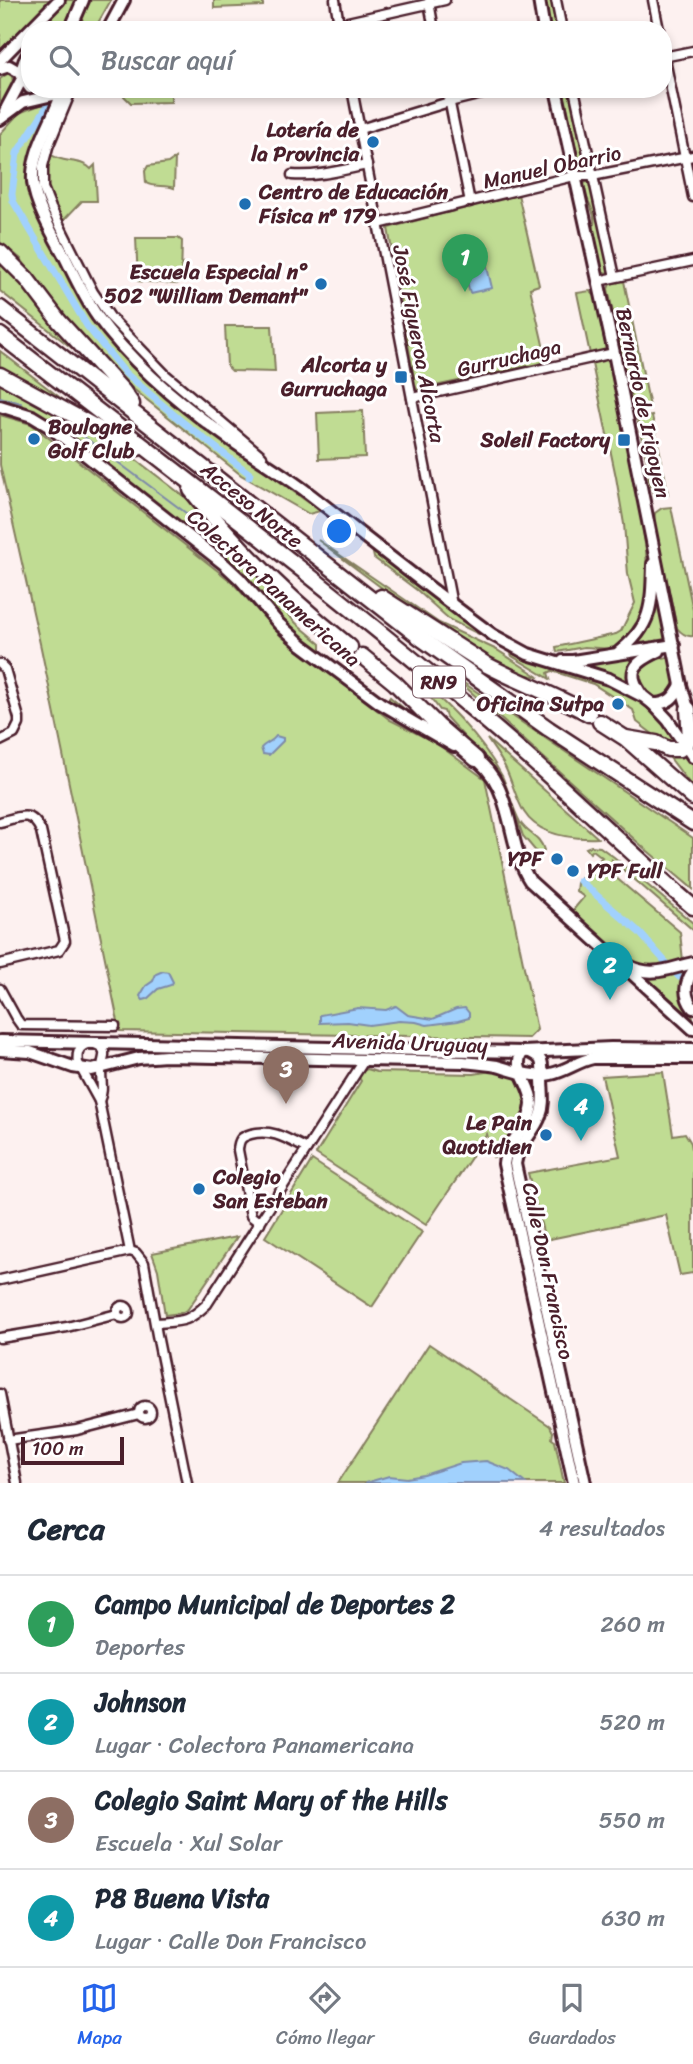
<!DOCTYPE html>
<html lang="es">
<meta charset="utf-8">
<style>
:root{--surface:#fff;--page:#f2f2f3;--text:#1f2937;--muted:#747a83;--line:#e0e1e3;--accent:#2563eb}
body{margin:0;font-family:Sriracha,sans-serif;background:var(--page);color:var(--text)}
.scale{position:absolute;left:21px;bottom:18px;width:103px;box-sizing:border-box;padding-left:7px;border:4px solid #4a1f2b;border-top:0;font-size:19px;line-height:24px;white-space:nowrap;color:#4a1f2b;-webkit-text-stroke:5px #fff;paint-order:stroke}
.you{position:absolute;left:340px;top:532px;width:24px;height:24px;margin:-18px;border:5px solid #fff;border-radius:50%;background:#1a73e8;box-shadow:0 0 0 10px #1a73e833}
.badge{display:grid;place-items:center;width:46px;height:46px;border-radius:50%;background:var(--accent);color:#fff;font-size:23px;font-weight:700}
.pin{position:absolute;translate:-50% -58px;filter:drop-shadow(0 2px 4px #0008)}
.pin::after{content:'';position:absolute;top:37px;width:24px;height:21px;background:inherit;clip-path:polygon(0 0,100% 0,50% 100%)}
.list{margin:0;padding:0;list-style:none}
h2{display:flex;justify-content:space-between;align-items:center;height:91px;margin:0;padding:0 28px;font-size:30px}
h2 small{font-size:23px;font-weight:400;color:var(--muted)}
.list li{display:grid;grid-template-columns:46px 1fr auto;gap:21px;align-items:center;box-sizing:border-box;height:98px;padding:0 28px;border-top:2px solid var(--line)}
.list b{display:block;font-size:26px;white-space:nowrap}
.list p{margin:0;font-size:23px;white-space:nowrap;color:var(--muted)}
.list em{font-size:23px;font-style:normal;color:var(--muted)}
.icon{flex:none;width:38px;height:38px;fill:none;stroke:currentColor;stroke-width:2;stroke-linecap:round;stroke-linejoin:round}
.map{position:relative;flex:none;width:693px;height:1483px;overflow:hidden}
.search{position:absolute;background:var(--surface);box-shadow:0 4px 10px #0003;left:21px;right:21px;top:21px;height:77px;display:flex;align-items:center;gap:18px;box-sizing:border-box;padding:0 24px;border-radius:28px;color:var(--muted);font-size:26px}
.sheet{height:483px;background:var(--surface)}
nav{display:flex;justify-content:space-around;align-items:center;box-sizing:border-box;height:98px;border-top:2px solid var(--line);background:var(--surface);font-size:19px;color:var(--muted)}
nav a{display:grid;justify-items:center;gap:4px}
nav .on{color:var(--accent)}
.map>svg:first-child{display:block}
</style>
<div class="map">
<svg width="693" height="1483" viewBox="0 0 693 1483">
<rect width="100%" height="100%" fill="#fdf1f0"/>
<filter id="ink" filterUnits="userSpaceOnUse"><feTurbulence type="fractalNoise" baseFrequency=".0143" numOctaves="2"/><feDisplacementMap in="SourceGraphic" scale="14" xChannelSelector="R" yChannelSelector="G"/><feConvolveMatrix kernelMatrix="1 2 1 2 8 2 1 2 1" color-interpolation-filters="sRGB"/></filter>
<g filter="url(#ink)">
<g fill="#c0dc93" stroke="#857e5f" stroke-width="2">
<polygon points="0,0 52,0 0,50"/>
<polygon points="64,0 78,0 69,18 59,30 34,30"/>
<polygon points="91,0 111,0 94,30 75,30"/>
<polygon points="214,0 263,0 263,6 214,8"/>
<polygon points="544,0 552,0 559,30 551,30"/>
<path d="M 7,74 L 11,74 C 17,87 6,100 0,112 L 0,79 Z"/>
<polygon points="124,89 171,89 171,102 131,103 124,96"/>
<polygon points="563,89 571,89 587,172 581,172"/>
<polygon points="45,103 50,104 51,108 32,190 94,317 235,449 320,511 309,514 241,475 112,372 51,301 21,259 0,242 0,134 19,113"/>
<path d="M 50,154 C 62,164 80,158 91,169 L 95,165 L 97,201 L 82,201 L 61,223 L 46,188 L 44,177 Z"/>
<path d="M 175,158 L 174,188 C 165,184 153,188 146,183 L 145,171 L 148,166 L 168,163 Z"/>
<path d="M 589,181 L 592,184 L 609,270 L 607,273 L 601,271 L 592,231 C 600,215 585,199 582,184 Z"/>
<polygon points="518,194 539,285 530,288 547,362 416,390 388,228"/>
<polygon points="136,238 178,238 182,241 181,280 177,284 138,281"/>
<polygon points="0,259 92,364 0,291"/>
<polygon points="624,281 650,407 638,410 633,408 608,289 610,284"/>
<polygon points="590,291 595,296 640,510 646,550 648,593 640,626 619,646 612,649 584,647 557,652 556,647 616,634 621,631 635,603 628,574 624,524 616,477 577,293"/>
<polygon points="225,326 272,326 275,372 232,371 227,366"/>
<polygon points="0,351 85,417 0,370"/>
<polygon points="0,380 112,441 204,512 239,550 270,595 296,623 321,644 321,653 387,701 390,697 419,721 391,706 301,639 241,573 211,546 121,475 37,412 0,403"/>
<polygon points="363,411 365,457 319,459 317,413"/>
<polygon points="0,415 31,424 232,582 281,636 390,720 436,743 485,779 537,1030 529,1038 120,1031 41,648 0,465"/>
<polygon points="652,416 662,462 651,464 647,461 637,419"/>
<polygon points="664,472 668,494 654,496 648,477"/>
<path d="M 671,507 L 693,610 L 693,636 C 686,637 681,633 677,628 L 654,522 L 655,513 L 662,508 Z"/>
<polygon points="318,540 439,623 497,650 539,677 515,673 435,628"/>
<polygon points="372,549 493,641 450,620 418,591 374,558"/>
<path d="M 657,598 L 666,643 L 631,649 C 648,631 650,622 655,599 Z"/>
<path d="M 510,651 C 552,666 603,676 640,700 C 657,711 669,728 682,742 L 672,743 L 658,738 L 637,722 L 633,710 L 593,684 L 552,671 L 548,673 L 550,679 L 512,656 Z"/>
<polygon points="646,654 629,678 625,681 607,672 579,666"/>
<path d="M 669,657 L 676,690 L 674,695 L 655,699 L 642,689 L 638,675 C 647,662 653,659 669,657 Z"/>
<polygon points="452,675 693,838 693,889 643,847"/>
<path d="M 416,676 C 449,707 480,736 502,776 C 509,791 512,808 520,822 C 528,835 539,834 544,850 L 542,853 L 538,854 L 523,836 L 508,792 L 500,776 L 446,717 L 444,711 L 440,710 L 418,681 Z"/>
<path d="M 487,739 L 598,838 C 573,839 539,836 524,812 C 516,799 512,781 505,767 C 500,757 493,748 487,739 Z"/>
<polygon points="686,750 693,763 693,788 667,754"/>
<path d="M 591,846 L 600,847 L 614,857 L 693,923 L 693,930 L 612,860 L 614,876 L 680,932 L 683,961 C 676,963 669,967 662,968 C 629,973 595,931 573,910 L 584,897 L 576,891 L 577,883 L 582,877 L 588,876 L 592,872 L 590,870 L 602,857 L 593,850 L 590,853 L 586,848 Z"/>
<path d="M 689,966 C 685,976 678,987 684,998 C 687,1006 693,1009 693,1019 L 645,976 Z"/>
<polygon points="367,1069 377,1072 474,1074 497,1070 521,1078 529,1106 503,1155 493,1157 487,1134 426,1225 316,1154 361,1081 358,1076 359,1073"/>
<polygon points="663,1072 673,1135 685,1133 691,1143 693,1155 693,1273 680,1275 666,1215 545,1240 528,1173 620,1156 602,1076"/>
<polygon points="312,1160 422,1232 372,1307 265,1237"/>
<polygon points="237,1237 188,1309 181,1313 165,1315 158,1270 152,1253"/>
<polygon points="429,1344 550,1426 553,1432 552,1439 555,1441 564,1483 338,1483"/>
</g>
<g fill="#a1d1fd" stroke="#7e8aa9" stroke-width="2">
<polygon points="483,250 492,288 470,293 460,256"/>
<path d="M 276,736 L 283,738 L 283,741 L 269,755 L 263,754 L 261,748 C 265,743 272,742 276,736 Z"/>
<polygon points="163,971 168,972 173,982 171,985 158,989 147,999 143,1000 140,996 146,986 153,981 156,974"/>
<polygon points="396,1006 408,1015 433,1019 456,1009 465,1008 469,1013 469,1018 458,1021 427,1025 416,1022 399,1021 369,1025 348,1022 320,1023 320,1015 358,1008 386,1010"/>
<polygon points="486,1461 509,1470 525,1483 365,1483 389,1476 407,1478 424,1475 461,1463"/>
</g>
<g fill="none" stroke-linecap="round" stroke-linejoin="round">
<g stroke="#7e8aa9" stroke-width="2">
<polyline points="0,397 21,403"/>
<polyline points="64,422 198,522 202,529 203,535"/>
</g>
<g stroke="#a1d1fd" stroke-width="7">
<polyline points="48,105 17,153 12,194 13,201 87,326 125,373 180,420 250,474 249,477"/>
<polyline points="208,539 214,530"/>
<polyline points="580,881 639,932 679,977"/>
</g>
<defs>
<g id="street">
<polyline points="335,0 340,30"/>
<polyline points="556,0 562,30"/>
<polyline points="653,0 659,30"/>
<polyline points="429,2 434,30"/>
<polyline points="339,24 445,0"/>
<polyline points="663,50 693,197"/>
<polyline points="663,57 693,51"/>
<polyline points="72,89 48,147 43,166 43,188 51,208 93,292 110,317 166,375 262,456"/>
<polyline points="352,89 452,605"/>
<polyline points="447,89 470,202"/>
<polyline points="574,89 615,277"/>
<polyline points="360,129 449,102 502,89"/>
<path d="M 292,175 C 318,177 342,170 367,165"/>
<polyline points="378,224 574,176 592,176 693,156"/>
<polyline points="598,281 693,261"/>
<polyline points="412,398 614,353"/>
<polyline points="0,664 5,669 19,718 19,724 14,734 0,741"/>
<path d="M 0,822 C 19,817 31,809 41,831 L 65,941 L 59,950 L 0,964"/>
<polyline points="0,989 16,1018 21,1025 115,1026"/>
<path d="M 91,1043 C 112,1048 102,1058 101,1071 C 101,1083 104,1090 99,1101 L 78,1063 C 76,1051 80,1045 91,1043 Z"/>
<polyline points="99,1101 130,1251 136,1253 144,1263 157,1335 187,1483"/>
<path d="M 260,1223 L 251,1216 L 238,1150 C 239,1139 241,1137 251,1134 C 272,1128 289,1140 307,1149"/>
<polyline points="0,1280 130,1251"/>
<circle cx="123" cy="1312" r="6"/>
<path d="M 156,1323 C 182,1321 187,1323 207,1304 L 365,1059"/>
<polyline points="0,1338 67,1327 117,1314"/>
<polyline points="0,1394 17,1483"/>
<circle cx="145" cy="1412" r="6"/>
<polyline points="8,1440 77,1430 139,1414"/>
</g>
<g id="secondary">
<polyline points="539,0 544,30"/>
<polyline points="70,30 83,0"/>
<polyline points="108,30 124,0"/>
<path d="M 30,52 C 20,64 20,76 30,88"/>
<polyline points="0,60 59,0"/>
<polyline points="0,69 9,66 23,74"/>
<polyline points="556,89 614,353 681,685 690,715"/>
<path d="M 62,92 C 53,122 31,149 33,182 C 35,204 53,235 64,255 C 74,275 84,297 97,316 C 132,364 180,404 228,438 C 254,457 282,473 307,492 C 369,540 430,589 493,635 L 528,654 L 609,679 L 644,697 L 653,704 L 668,720 L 693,757"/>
<polyline points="5,111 23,77"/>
<polyline points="0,119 23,102 53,95 65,89"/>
<polyline points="0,406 32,416 50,427 224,564 240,579 279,624 302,645 380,703 454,746"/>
<path d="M 619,652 C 652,626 652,605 653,564"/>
<polyline points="563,661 573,661 674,645"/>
<path d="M 642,695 C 624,670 636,662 659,651"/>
<path d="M 653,704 C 669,704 674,698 681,685"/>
<path d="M 471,756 C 515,782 505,843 530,881 L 693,1029"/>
<path d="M 629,966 C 652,978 670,968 693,963"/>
<path d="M 693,971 C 684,984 684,996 693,1008"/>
<polyline points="0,1041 523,1052 611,1048 693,1049"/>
<path d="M 0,1050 L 30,1052 L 73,1067 L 92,1070 L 139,1058 L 166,1056 L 463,1062 C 474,1063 486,1064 497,1066 C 515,1071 532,1078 551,1074 C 566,1071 578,1061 593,1058 L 693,1058"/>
<path d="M 523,1052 C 510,1067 532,1084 532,1104 C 531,1127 506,1141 504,1164 L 574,1483"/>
<path d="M 530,1052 C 545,1059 542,1064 542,1078 C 542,1091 545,1104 540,1116 C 534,1133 517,1146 515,1164 L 585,1483"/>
</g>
<g id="highway">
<polyline points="0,252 27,279 59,321 123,391 132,404"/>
<polyline points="0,308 422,639 549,729 693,823"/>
<path d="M 0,335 C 167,465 336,592 497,730 C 564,787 626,849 693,907"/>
<polyline points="0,375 119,440 138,448"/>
<path d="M 191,490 C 237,548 292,601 350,647"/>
<path d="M 381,597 L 487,665 C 521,683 556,695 589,714"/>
<polyline points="362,656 395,683 438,726 476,759"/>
<polyline points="600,722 625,738 693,798"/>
<polyline points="626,738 656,743 668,749 680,749 690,738 688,709"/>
</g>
</defs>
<use href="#street" stroke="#4a1f2b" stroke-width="13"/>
<use href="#secondary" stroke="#4a1f2b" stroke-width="16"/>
<use href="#highway" stroke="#4a1f2b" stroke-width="19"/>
<use href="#street" stroke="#fff" stroke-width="8"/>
<use href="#secondary" stroke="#fff" stroke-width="10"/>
<use href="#highway" stroke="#fff" stroke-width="14"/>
</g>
</g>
<g fill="#1f6fb2" stroke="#fff" stroke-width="2.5">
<circle cx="373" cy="142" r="7"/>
<circle cx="245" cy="204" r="7"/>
<circle cx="321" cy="284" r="7"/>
<rect x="394" y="370" width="14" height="14" rx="3.5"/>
<circle cx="34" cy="439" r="7"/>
<rect x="617" y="433" width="14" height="14" rx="3.5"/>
<circle cx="618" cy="704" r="7"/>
<circle cx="557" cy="859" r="7"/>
<circle cx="573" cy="871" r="7"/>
<circle cx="546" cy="1135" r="7"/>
<circle cx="199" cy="1189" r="7"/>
</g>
<g text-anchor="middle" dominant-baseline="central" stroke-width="6" stroke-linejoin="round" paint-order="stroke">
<rect fill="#fff" stroke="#80626b" stroke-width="2" x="413" y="666.5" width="52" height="31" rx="5"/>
<g font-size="19" font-weight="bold" fill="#4a1f2b">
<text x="439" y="682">RN9</text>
</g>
<g font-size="21" font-weight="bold" fill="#4a1f2b" stroke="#fff" text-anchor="end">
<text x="359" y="130">Lotería de<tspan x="359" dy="24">la Provincia</tspan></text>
<text x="259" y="192" text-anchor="start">Centro de Educación<tspan x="259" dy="24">Física nº 179</tspan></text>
<text x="307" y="272">Escuela Especial n°<tspan x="307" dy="24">502 "William Demant"</tspan></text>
<text x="387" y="365">Alcorta y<tspan x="387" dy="24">Gurruchaga</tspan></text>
<text x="48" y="427" text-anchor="start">Boulogne<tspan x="48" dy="24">Golf Club</tspan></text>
<text x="610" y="440">Soleil Factory</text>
<text x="604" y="704">Oficina Sutpa</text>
<text x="543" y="859">YPF</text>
<text x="587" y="871" text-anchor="start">YPF Full</text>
<text x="532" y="1123">Le Pain<tspan x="532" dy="24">Quotidien</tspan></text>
<text x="213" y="1177" text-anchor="start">Colegio<tspan x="213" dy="24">San Esteban</tspan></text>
</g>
<g font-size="21" fill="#4a1f2b" stroke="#fff">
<text transform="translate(552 167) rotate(-12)">Manuel Obarrio</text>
<text transform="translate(419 344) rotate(79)">José Figueroa Alcorta</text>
<text transform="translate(509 358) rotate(-13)">Gurruchaga</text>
<text transform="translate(643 403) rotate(78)">Bernardo de Irigoyen</text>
<text transform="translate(252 505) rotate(39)">Acceso Norte</text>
<text transform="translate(274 588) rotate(42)">Colectora Panamericana</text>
<text transform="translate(410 1043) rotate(2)">Avenida Uruguay</text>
<text transform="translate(548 1271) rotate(78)">Calle Don Francisco</text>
</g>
</g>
</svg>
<div class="scale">100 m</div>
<div class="you"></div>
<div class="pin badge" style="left:465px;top:292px;background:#2e9e5b">1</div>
<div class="pin badge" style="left:610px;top:1000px;background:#0f9aa8">2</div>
<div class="pin badge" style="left:286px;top:1104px;background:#8d6e63">3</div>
<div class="pin badge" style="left:581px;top:1141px;background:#0f9aa8">4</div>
<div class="search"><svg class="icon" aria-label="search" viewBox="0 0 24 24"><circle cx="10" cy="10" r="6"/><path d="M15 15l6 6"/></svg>Buscar aquí</div>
</div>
<section class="sheet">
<h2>Cerca<small>4 resultados</small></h2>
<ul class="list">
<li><span class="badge" style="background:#2e9e5b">1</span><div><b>Campo Municipal de Deportes 2</b><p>Deportes</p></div><em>260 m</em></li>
<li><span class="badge" style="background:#0f9aa8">2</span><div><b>Johnson</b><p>Lugar · Colectora Panamericana</p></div><em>520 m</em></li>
<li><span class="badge" style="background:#8d6e63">3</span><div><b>Colegio Saint Mary of the Hills</b><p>Escuela · Xul Solar</p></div><em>550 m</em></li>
<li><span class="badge" style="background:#0f9aa8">4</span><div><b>P8 Buena Vista</b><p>Lugar · Calle Don Francisco</p></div><em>630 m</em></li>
</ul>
</section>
<nav>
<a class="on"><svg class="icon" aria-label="map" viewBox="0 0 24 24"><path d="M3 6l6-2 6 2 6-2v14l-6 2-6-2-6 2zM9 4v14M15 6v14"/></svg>Mapa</a>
<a><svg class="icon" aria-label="directions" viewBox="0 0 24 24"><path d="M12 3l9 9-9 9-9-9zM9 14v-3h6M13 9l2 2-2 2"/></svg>Cómo llegar</a>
<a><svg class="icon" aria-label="saved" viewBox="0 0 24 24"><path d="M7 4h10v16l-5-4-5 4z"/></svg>Guardados</a>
</nav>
